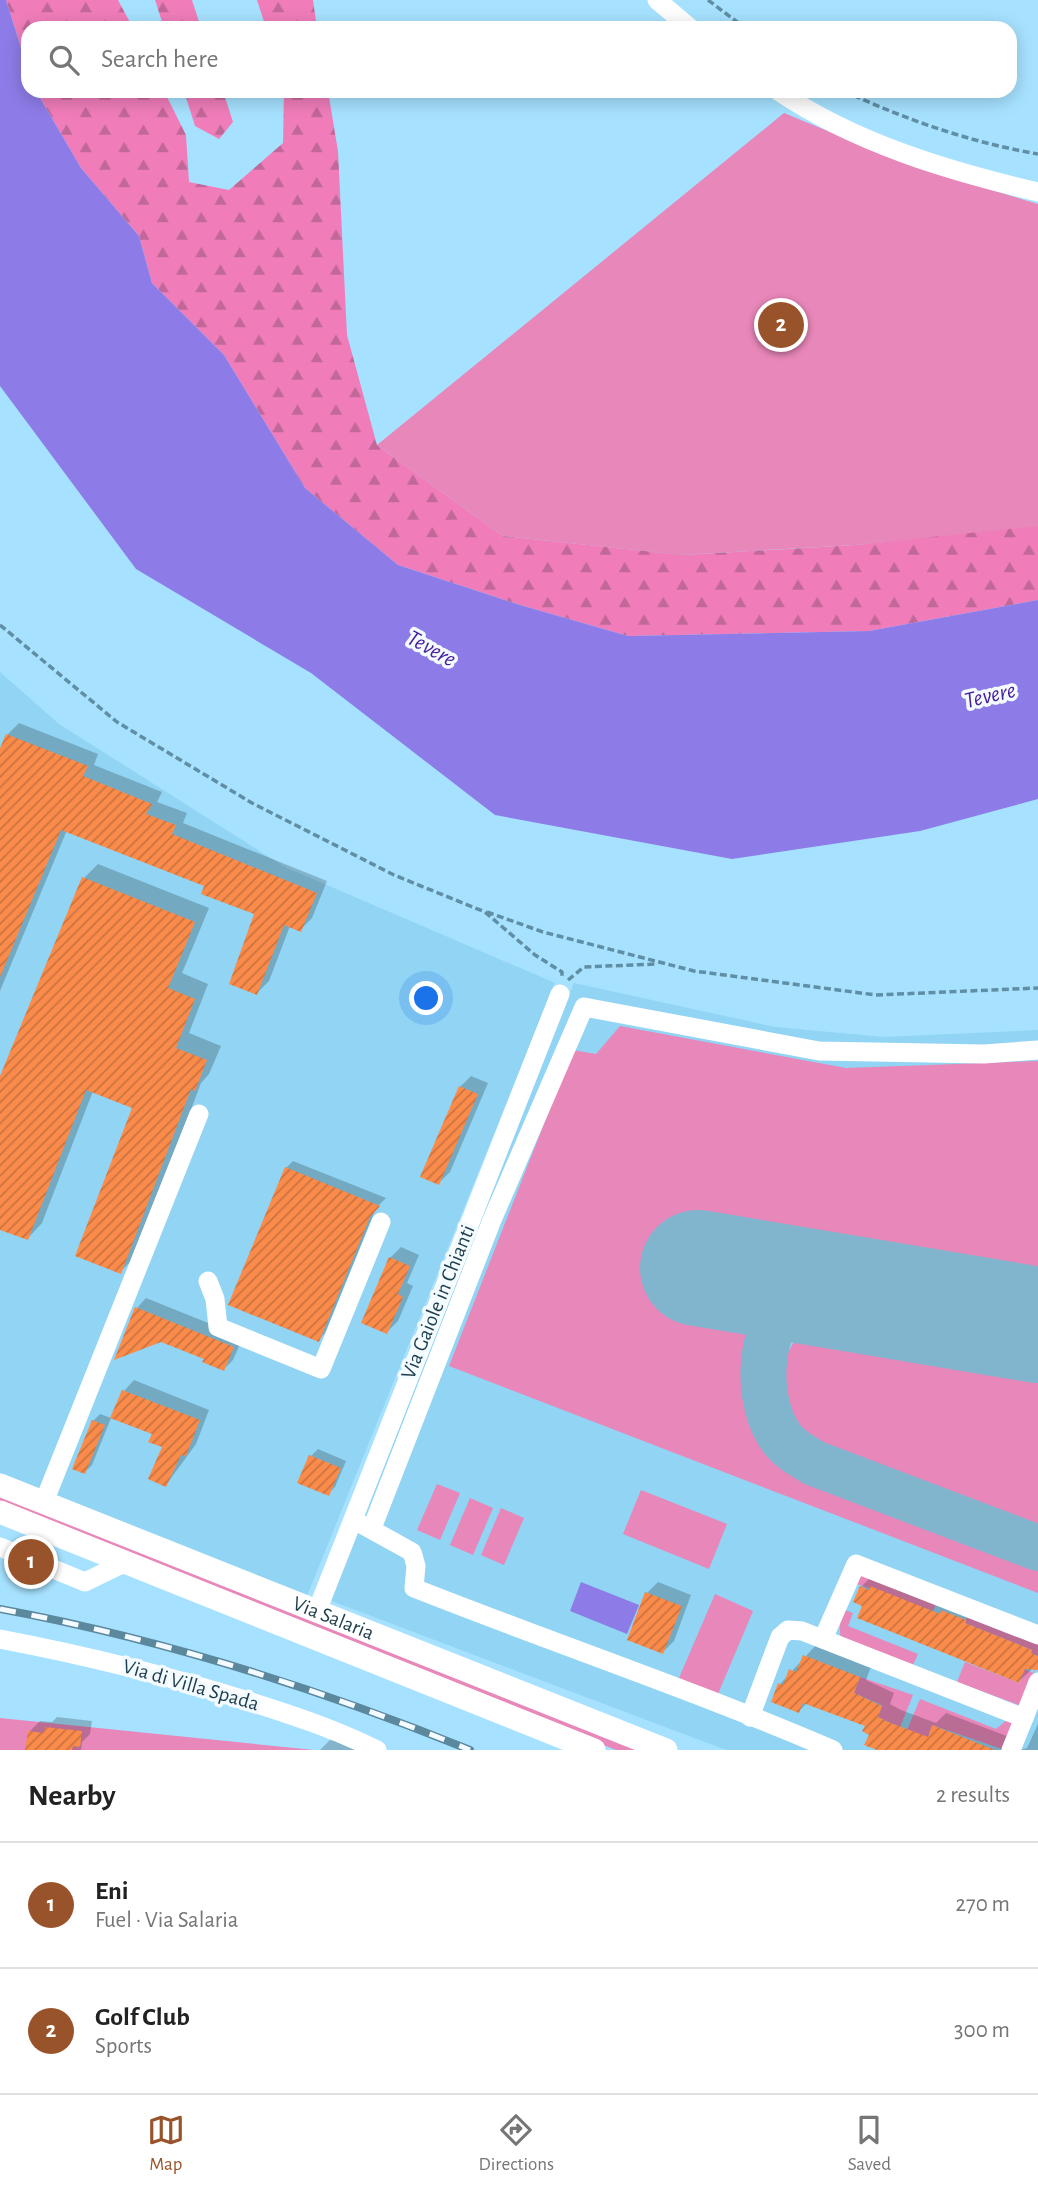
<!DOCTYPE html>
<meta charset="utf-8">
<style>
:root{--surface:#fff;--page:#f6f6f6;--text:#222;--muted:#767676;--line:#e0e0e0;--accent:#99532a}
body{margin:0;font-family:"Alegreya Sans",sans-serif;background:var(--page);color:var(--text)}
.you{position:absolute;left:427px;top:999px;width:24px;height:24px;margin:-18px;border:5px solid #fff;border-radius:50%;background:#1a73e8;box-shadow:0 0 0 10px #1a73e833}
.badge{display:grid;place-items:center;width:46px;height:46px;border-radius:50%;background:var(--accent);color:#fff;font-size:23px;font-weight:700}
.pin{position:absolute;translate:-50% -50%;border:4px solid #fff;box-shadow:0 2px 7px #0006}
.list{margin:0;padding:0;list-style:none}
h2{display:flex;justify-content:space-between;align-items:center;height:91px;margin:0;padding:0 28px;font-size:30px}
h2 small{font-size:23px;font-weight:400;color:var(--muted)}
.list li{display:grid;grid-template-columns:46px 1fr auto;gap:21px;align-items:center;box-sizing:border-box;height:126px;padding:0 28px;border-top:2px solid var(--line)}
.list b{display:block;font-size:26px;white-space:nowrap}
.list p{margin:0;font-size:23px;white-space:nowrap;color:var(--muted)}
.list em{font-size:23px;font-style:normal;color:var(--muted)}
.icon{flex:none;width:38px;height:38px;fill:none;stroke:currentColor;stroke-width:2;stroke-linecap:round;stroke-linejoin:round}
.map{position:relative;flex:none;width:1038px;height:1750px;overflow:hidden}
.search{position:absolute;background:var(--surface);box-shadow:0 4px 18px #0003;left:21px;right:21px;top:21px;height:77px;display:flex;align-items:center;gap:18px;box-sizing:border-box;padding:0 24px;border-radius:21px;color:var(--muted);font-size:26px}
.sheet{height:343px;background:var(--surface)}
nav{display:flex;justify-content:space-around;align-items:center;box-sizing:border-box;height:98px;border-top:2px solid var(--line);background:var(--surface);font-size:19px;color:var(--muted)}
nav a{display:grid;justify-items:center;gap:4px}
nav .on{color:var(--accent)}
.map>svg:first-child{display:block}
</style>
<div class="map">
<svg width="1038" height="1750" viewBox="0 0 1038 1750">
<defs>
<pattern id="forest-firs" width="22" height="20" patternUnits="userSpaceOnUse" patternTransform="scale(1.75)"><rect width="22" height="20" fill="#f07dba"/><path d="M5 1l3.5 6h-7zM16 11l3.5 6h-7z" fill="#c26899"/></pattern>
<pattern id="building-hatch" width="6" height="6" patternUnits="userSpaceOnUse" patternTransform="scale(1.75)"><rect width="6" height="6" fill="#fa8b4a"/><path d="M-1 1l2-2M0 6l6-6M5 7l2-2" fill="none" stroke="#ca7340"/></pattern>
</defs>
<rect width="100%" height="100%" fill="#a6e2ff"/>
<g fill="#91d4f3">
<polygon points="0,672 59,724 285,867 555,983 307,1596 0,1473"/>
<polygon points="574,983 775,1027 884,1037 1038,1030 1038,1750 726,1750 329,1600"/>
</g>
<g fill="#e887b9">
<polygon points="784,113 915,167 1038,204 1038,528 855,545 681,555 503,536 377,445"/>
<polygon points="620,1026 846,1068 1038,1061 1038,1280 689,1224 673,1307 741,1318 752,1328 748,1385 750,1411 760,1435 794,1471 1038,1564 1038,1593 449,1366 573,1050 596,1054"/>
<path d="M 811,1327 L 1038,1364 L 1038,1527 L 832,1453 C 817,1445 803,1438 793,1424 C 773,1397 780,1342 811,1327 Z"/>
<polygon points="437,1484 460,1493 440,1540 417,1530"/>
<polygon points="641,1490 727,1524 709,1569 623,1534"/>
<polygon points="0,1493 642,1750 616,1750 0,1504"/>
<polygon points="470,1498 493,1508 473,1555 450,1545"/>
<polygon points="501,1508 524,1518 504,1565 481,1555"/>
<path d="M 862,1573 L 937,1602 L 933,1611 L 857,1584 L 845,1610 L 853,1613 L 848,1626 L 918,1654 L 913,1665 L 841,1637 C 836,1623 850,1581 862,1573 Z"/>
<polygon points="715,1594 753,1611 718,1694 679,1678"/>
<polygon points="968,1614 1038,1642 1038,1656 1031,1653 1032,1650 965,1623"/>
<polygon points="1038,1661 1024,1702 1019,1705 957,1682 965,1662 1019,1683 1025,1669 1033,1673"/>
<polygon points="860,1677 913,1695 900,1727 878,1717 882,1705 854,1693"/>
<polygon points="920,1699 996,1729 1007,1720 1013,1723 1005,1750 932,1725 928,1738 907,1730"/>
<polygon points="0,1718 314,1750 0,1750"/>
</g>
<g fill="url(#forest-firs)">
<polygon points="6,0 118,0 133,28 28,28 28,70"/>
<polygon points="155,0 192,0 201,28 164,28"/>
<polygon points="257,0 313,0 317,28 266,28"/>
<polygon points="36,91 164,91 186,135 189,182 229,190 283,143 284,91 328,91 338,151 347,335 377,445 503,536 682,555 855,545 1038,526 1038,600 869,631 628,636 520,605 398,565 305,488 224,355 152,283 139,236 81,168"/>
<polygon points="184,91 223,91 233,122 219,139 195,126"/>
</g>
<g fill="#8d7ce7">
<polygon points="0,0 6,0 28,70 28,91 36,91 81,168 139,236 152,283 224,355 305,488 398,565 520,605 628,636 869,631 1038,600 1038,799 920,831 732,859 495,815 311,673 136,569 0,386"/>
<polygon points="581,1582 639,1605 627,1634 570,1611"/>
</g>
<g fill="#0003">
<polygon points="19,723 98,754 94,765 162,792 157,802 187,813 183,823 327,881 312,918 300,930 290,926 269,981 257,993 256,913 206,885 67,830 0,991 0,752 7,735"/>
<polygon points="98,864 209,908 182,973 208,984 189,1033 221,1046 209,1074 201,1083 135,1257 120,1272 134,1107 93,1091 42,1223 28,1238 0,1228 0,1081 84,878"/>
<polygon points="471,1076 488,1083 450,1172 439,1183 460,1087"/>
<polygon points="293,1161 386,1198 376,1208 325,1333 318,1340 286,1168"/>
<polygon points="401,1247 419,1255 407,1283 413,1286 398,1321 387,1332 390,1258"/>
<polygon points="146,1298 243,1337 233,1360 224,1369 206,1358 137,1308"/>
<polygon points="134,1380 209,1410 196,1444 166,1485 164,1446 124,1391"/>
<polygon points="100,1414 111,1418 92,1465 85,1472 93,1421"/>
<polygon points="318,1449 346,1461 335,1487 328,1494 311,1456"/>
<polygon points="876,1572 1038,1632 1038,1664 1019,1681 864,1605 861,1587"/>
<polygon points="658,1582 691,1595 674,1641 663,1652 647,1593"/>
<polygon points="817,1644 872,1664 866,1680 894,1693 890,1704 901,1710 936,1723 946,1713 1012,1738 1020,1750 1027,1748 1038,1724 1038,1750 882,1750 867,1726 807,1703 799,1711 780,1684"/>
<polygon points="57,1717 92,1721 90,1734 82,1742 81,1750 27,1750 29,1732 40,1721 52,1722"/>
<polygon points="330,1740 357,1744 356,1750 320,1750"/>
</g>
<g fill="none" stroke-linecap="round" stroke-linejoin="round">
<path stroke="#81b5ce" stroke-width="46" d="M 824,1289 C 814,1292 801,1293 793,1299 C 756,1328 755,1405 783,1440 C 791,1450 803,1456 814,1463 L 1038,1548"/>
<polyline stroke="#81b5ce" stroke-width="116" points="698,1268 1038,1325"/>
</g>
<g fill="url(#building-hatch)">
<polygon points="6,734 88,766 83,776 152,804 146,814 176,825 172,834 317,893 301,932 284,925 257,995 229,984 254,914 201,894 204,886 61,830 0,977 0,748"/>
<polygon points="82,877 195,922 168,988 195,999 176,1048 207,1060 195,1091 191,1089 121,1274 75,1256 132,1108 86,1090 28,1240 0,1230 0,1076"/>
<polygon points="459,1086 478,1094 439,1185 420,1177"/>
<polygon points="285,1167 380,1206 370,1217 319,1342 228,1305"/>
<polygon points="389,1257 410,1266 398,1294 403,1297 387,1334 361,1323"/>
<polygon points="135,1307 234,1347 224,1371 202,1362 204,1359 161,1342 114,1360"/>
<polygon points="122,1390 200,1420 186,1456 181,1455 166,1487 148,1479 162,1447 148,1442 152,1434 110,1418"/>
<polygon points="92,1420 105,1425 85,1474 72,1469"/>
<polygon points="309,1455 341,1468 329,1496 297,1483"/>
<polygon points="860,1586 869,1590 870,1586 940,1614 941,1610 966,1620 965,1623 1032,1650 1031,1653 1038,1656 1038,1670 1025,1669 1019,1683 857,1618 862,1606 853,1602"/>
<polygon points="645,1592 682,1606 663,1654 627,1640"/>
<polygon points="803,1655 860,1677 854,1693 882,1706 878,1717 888,1722 928,1737 932,1725 995,1750 877,1750 864,1745 869,1735 862,1731 865,1726 803,1703 799,1713 771,1702 778,1683 783,1685 789,1669 796,1672"/>
<polygon points="45,1727 82,1731 80,1747 73,1746 72,1750 25,1750 28,1731 44,1733"/>
</g>
<g fill="none" stroke-linecap="round" stroke-linejoin="round">
<g stroke="#608ea4" stroke-width="3.5" stroke-dasharray="7 3.5" stroke-linecap="butt">
<polyline points="708,0 745,28"/>
<path d="M 844,91 C 907,120 969,142 1038,154"/>
<polyline points="0,625 117,722 252,803 394,875 485,912 535,955 562,972 562,978"/>
<polyline points="487,912 543,932 694,971 876,995 1038,988"/>
<polyline points="568,980 584,967 657,964"/>
</g>
<g stroke="#fff" stroke-width="19">
<polyline points="657,0 690,28"/>
<path d="M 778,91 C 855,143 948,171 1038,192"/>
<polyline points="208,1281 215,1299 218,1327 321,1369 381,1222"/>
<polyline points="44,1502 199,1114"/>
<path d="M 363,1525 L 412,1552 L 416,1566 L 414,1588 C 553,1643 696,1691 833,1750"/>
<polyline points="372,1528 492,1220 584,1007 819,1051 984,1054 1038,1050"/>
<polyline points="0,1547 85,1582 126,1562"/>
<polyline points="317,1611 560,994"/>
<path d="M 0,1639 C 84,1655 166,1675 248,1701 C 292,1715 335,1729 377,1750"/>
<polyline points="823,1639 856,1564 1038,1635"/>
<polyline points="750,1717 780,1637 788,1630 802,1631 1024,1718 1011,1750"/>
<polyline points="1024,1718 1038,1682"/>
</g>
<g stroke="#fff" stroke-width="23">
<path id="s1" d="M 0,1485 L 666,1750"/>
<polyline points="0,1512 594,1750"/>
</g>
<defs>
<path id="rail" d="M 0,1609 C 162,1639 317,1688 470,1750"/>
</defs>
<use href="#rail" stroke="#5c889e" stroke-width="8"/>
<use href="#rail" stroke="#f3fbfe" stroke-width="5" stroke-dasharray="16" stroke-linecap="butt"/>
</g>
<g text-anchor="middle" dominant-baseline="central" stroke-width="7" stroke-linejoin="round" paint-order="stroke">
<g font-size="21" fill="#1d3d4c" stroke="#f3fbfe">
<text transform="translate(438 1302) rotate(-68)">Via Gaiole in Chianti</text>
<text stroke="none"><textPath href="#s1" startOffset="359">Via Salaria</textPath></text>
<text transform="translate(191 1685) rotate(16)">Via di Villa Spada</text>
</g>
<g font-size="23" font-style="italic" fill="#471e9e" stroke="#f3fbfe">
<text transform="translate(431 649) rotate(29)">Tevere</text>
<text transform="translate(990 696) rotate(-13)">Tevere</text>
</g>
</g>
</svg>
<div class="you"></div>
<div class="pin badge" style="left:31px;top:1562px">1</div>
<div class="pin badge" style="left:781px;top:325px">2</div>
<div class="search"><svg class="icon" aria-label="search" viewBox="0 0 24 24"><circle cx="10" cy="10" r="6"/><path d="M15 15l6 6"/></svg>Search here</div>
</div>
<section class="sheet">
<h2>Nearby<small>2 results</small></h2>
<ul class="list">
<li><span class="badge">1</span><div><b>Eni</b><p>Fuel · Via Salaria</p></div><em>270 m</em></li>
<li><span class="badge">2</span><div><b>Golf Club</b><p>Sports</p></div><em>300 m</em></li>
</ul>
</section>
<nav>
<a class="on"><svg class="icon" aria-label="map" viewBox="0 0 24 24"><path d="M3 6l6-2 6 2 6-2v14l-6 2-6-2-6 2zM9 4v14M15 6v14"/></svg>Map</a>
<a><svg class="icon" aria-label="directions" viewBox="0 0 24 24"><path d="M12 3l9 9-9 9-9-9zM9 14v-3h6M13 9l2 2-2 2"/></svg>Directions</a>
<a><svg class="icon" aria-label="saved" viewBox="0 0 24 24"><path d="M7 4h10v16l-5-4-5 4z"/></svg>Saved</a>
</nav>
